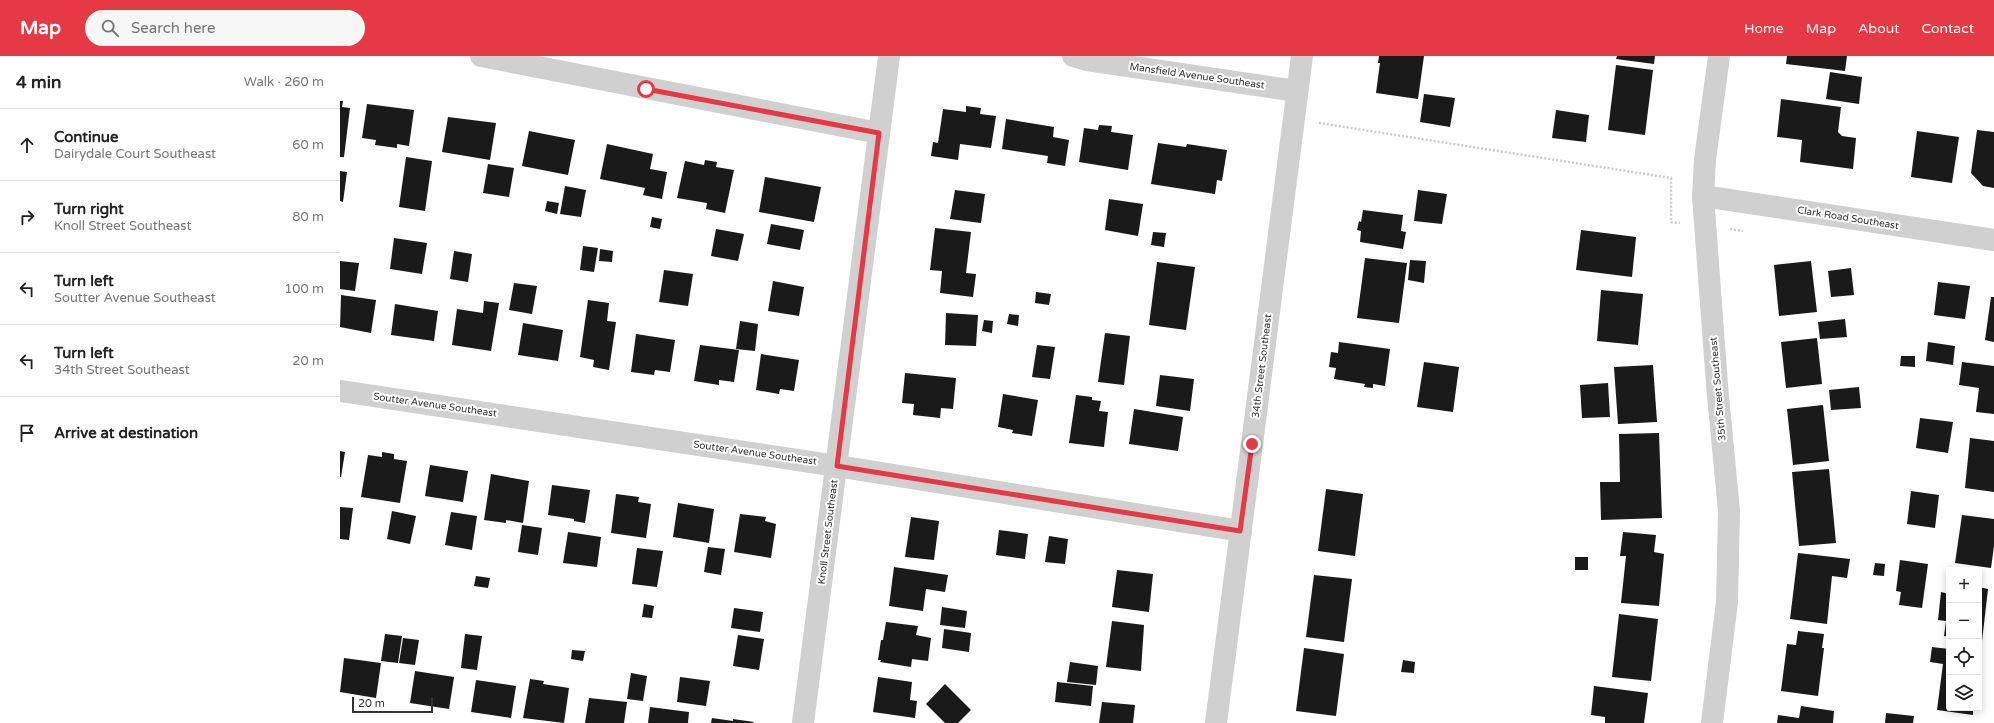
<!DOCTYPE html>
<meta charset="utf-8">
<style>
:root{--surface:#fff;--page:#f6f6f6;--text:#222;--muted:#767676;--line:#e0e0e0;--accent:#e63946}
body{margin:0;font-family:"Varela Round",sans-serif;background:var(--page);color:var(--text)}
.controls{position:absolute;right:12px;bottom:12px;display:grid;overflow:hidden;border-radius:4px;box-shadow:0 2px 10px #0003}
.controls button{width:36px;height:36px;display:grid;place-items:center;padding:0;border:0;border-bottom:1px solid var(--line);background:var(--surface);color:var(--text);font:20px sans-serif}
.scale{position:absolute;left:12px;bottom:10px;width:81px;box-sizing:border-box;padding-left:4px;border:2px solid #333;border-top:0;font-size:11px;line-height:14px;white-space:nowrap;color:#333;-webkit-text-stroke:3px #fff;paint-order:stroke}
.stop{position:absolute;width:12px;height:12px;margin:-9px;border:3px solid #e63946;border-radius:50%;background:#fff}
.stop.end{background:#e63946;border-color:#fff;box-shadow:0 1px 4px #0008}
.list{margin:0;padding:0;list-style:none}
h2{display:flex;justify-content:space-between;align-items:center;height:52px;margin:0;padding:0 16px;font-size:17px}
h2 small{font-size:13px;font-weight:400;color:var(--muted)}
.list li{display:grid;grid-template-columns:26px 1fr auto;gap:12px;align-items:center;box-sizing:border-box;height:72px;padding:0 16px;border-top:1px solid var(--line)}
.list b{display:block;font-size:15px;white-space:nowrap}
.list p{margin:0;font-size:13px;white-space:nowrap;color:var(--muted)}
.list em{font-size:13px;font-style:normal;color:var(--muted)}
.icon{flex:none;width:22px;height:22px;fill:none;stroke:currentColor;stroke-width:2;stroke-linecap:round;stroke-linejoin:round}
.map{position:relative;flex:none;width:1654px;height:667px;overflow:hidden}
header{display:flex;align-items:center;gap:24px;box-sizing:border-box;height:56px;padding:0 20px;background:var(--accent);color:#fff}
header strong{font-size:19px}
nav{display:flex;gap:22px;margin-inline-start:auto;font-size:14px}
.search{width:280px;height:36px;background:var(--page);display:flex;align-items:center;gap:10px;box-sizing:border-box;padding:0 14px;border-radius:22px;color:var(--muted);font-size:15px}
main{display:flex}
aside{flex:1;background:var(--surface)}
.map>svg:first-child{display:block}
</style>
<header>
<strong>Map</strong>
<div class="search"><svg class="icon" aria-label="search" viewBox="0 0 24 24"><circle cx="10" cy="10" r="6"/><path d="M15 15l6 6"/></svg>Search here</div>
<nav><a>Home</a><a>Map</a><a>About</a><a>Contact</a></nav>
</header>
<main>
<aside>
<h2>4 min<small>Walk · 260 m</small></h2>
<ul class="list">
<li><svg class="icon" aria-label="ahead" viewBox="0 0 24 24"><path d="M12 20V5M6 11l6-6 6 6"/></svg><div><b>Continue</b><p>Dairydale Court Southeast</p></div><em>60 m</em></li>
<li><svg class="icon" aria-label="right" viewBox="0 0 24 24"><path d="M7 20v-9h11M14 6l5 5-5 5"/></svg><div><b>Turn right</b><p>Knoll Street Southeast</p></div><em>80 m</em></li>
<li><svg class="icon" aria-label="left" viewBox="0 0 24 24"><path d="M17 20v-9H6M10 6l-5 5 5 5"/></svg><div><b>Turn left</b><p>Soutter Avenue Southeast</p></div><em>100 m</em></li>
<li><svg class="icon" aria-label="left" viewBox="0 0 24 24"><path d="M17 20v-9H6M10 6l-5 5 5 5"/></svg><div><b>Turn left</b><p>34th Street Southeast</p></div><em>20 m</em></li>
<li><svg class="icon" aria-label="arrive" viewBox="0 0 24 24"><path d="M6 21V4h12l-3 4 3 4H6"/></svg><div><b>Arrive at destination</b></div></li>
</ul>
</aside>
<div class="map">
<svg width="1654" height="667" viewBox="0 0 1654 667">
<rect width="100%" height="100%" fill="#fff"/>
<g fill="#1a1a1a">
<polygon points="1039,0 1084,0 1078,43 1036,37 1040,7 1038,7"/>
<polygon points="1277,0 1315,0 1314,8 1276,3"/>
<polygon points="1447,0 1507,0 1505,15 1446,8"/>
<polygon points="1276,9 1313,14 1305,79 1268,74"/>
<polygon points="1490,16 1522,21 1519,48 1486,43"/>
<polygon points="1084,38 1115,42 1110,71 1080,66"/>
<polygon points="1441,43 1501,51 1498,76 1502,80 1516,82 1513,113 1460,106 1462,84 1437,81"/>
<polygon points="0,45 3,45 2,51 10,52 4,101 0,101"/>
<polygon points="27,48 74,54 69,90 57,88 57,92 35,89 36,84 22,82"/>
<polygon points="626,50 641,52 640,58 656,60 651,92 620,88 618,104 591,100 593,86 598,87 603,53 626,56"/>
<polygon points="1216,54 1249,59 1246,86 1212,82"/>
<polygon points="108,61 156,67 150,104 102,96"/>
<polygon points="666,63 714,71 713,81 729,84 725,110 707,107 708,100 662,93"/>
<polygon points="759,69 772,70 771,76 793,79 788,114 739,106 744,72 758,74"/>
<polygon points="1637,74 1654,76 1654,132 1643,130 1631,117"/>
<polygon points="189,75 235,84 228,119 182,110"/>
<polygon points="1577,75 1619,81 1612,127 1571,121"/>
<polygon points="818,87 846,91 847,88 887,94 882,125 877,124 875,138 811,128"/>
<polygon points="267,88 313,98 310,113 327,116 322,143 303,139 305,132 260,123"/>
<polygon points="66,101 92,105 85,155 59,151"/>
<polygon points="365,104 377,106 376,111 394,114 385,157 366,153 367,147 337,142 345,105 364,109"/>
<polygon points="148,108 174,112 169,141 143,137"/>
<polygon points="0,115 7,116 3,146 0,145"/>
<polygon points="425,121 481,131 474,166 419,156"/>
<polygon points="225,130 246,134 241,161 220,158"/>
<polygon points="615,134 645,138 641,167 610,163"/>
<polygon points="1078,134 1107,138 1102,168 1074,165"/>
<polygon points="769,143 803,148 798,180 765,174"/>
<polygon points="207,145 219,147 217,158 205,155"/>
<polygon points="1023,154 1063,159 1061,175 1066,176 1063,193 1020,186 1021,175 1017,174 1019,165 1021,166"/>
<polygon points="312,161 322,163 320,173 310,171"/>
<polygon points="431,168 464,174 460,194 427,188"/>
<polygon points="595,172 631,176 626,217 636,218 633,241 600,237 602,215 590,214"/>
<polygon points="376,173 404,178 398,205 371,200"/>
<polygon points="1241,174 1296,181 1292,221 1236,214"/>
<polygon points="813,176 826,177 824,191 811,189"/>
<polygon points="54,182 87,187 82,218 50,213"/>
<polygon points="243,190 258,192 254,216 240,214"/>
<polygon points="260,193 273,195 272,206 259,205"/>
<polygon points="114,195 132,198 128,226 110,223"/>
<polygon points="1025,202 1067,207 1059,267 1017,262"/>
<polygon points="1070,204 1086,205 1084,227 1068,224"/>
<polygon points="0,205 19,207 15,235 0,233"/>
<polygon points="1471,205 1477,256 1439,260 1434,209"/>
<polygon points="817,206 855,211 846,274 809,269"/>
<polygon points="1511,212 1514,239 1491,241 1488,215"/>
<polygon points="324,214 353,218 348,250 319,246"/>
<polygon points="433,225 464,231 459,260 428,255"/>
<polygon points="1598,226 1630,230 1625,263 1594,259"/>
<polygon points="174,227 197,230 192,258 169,254"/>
<polygon points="1261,234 1303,238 1298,289 1257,285"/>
<polygon points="696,236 711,238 709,249 695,247"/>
<polygon points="1,239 36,244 31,277 0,271"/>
<polygon points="1651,241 1654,241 1654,286 1645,284"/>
<polygon points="248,244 269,247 267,265 276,266 269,314 253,311 254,304 240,301"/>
<polygon points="144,245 159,247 151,295 112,289 117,253 143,257"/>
<polygon points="55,248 98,255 94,285 51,279"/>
<polygon points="606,257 638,259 636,290 605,289"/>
<polygon points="669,258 679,259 678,270 667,268"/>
<polygon points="1505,263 1507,281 1480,283 1478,266"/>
<polygon points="644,264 653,265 652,277 642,275"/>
<polygon points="400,265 418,268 415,295 396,293"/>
<polygon points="183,267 223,274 218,305 178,299"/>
<polygon points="765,277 790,280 784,329 758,326"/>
<polygon points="296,278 335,284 330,316 315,314 314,319 291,316"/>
<polygon points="1477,282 1482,328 1446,332 1441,286"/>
<polygon points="999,286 1050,293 1045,330 1033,328 1033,332 1024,331 1025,328 994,323 996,312 989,311 991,296 998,297"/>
<polygon points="1588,286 1615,290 1613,309 1586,305"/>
<polygon points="360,289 399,294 394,326 379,324 379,329 354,325"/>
<polygon points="697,289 715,291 710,323 692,321"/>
<polygon points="421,298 459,304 454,335 440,333 439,338 416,334"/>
<polygon points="1561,300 1575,300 1575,311 1560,310"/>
<polygon points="1084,306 1119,311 1113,356 1077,351"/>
<polygon points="1622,306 1654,310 1654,358 1636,356 1639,332 1619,329"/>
<polygon points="1313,309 1317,366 1278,368 1274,311"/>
<polygon points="565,317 616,322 613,353 601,352 600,362 573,359 574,348 562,347"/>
<polygon points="820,319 854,323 850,355 816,350"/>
<polygon points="1268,327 1270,361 1242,362 1240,329"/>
<polygon points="1519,331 1521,352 1491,354 1489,334"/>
<polygon points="663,338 698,344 692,380 672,377 673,374 658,371"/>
<polygon points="736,339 752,341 752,344 761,345 759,355 768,356 764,391 729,387"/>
<polygon points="1483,349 1489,405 1453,409 1447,353"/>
<polygon points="794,353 843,361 838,395 789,388"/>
<polygon points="1580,362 1613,366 1608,397 1576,392"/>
<polygon points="1319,377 1322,462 1261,464 1260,426 1280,426 1279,378"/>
<polygon points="1630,382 1654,385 1654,436 1625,432"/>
<polygon points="0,395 5,396 1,421 0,421"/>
<polygon points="42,396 54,398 54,403 67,405 60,447 21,441 28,399 42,401"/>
<polygon points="90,409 128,415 123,446 85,440"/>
<polygon points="1489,413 1496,487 1459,490 1452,416"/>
<polygon points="151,418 189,425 183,467 166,464 166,467 144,464"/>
<polygon points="212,429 250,434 245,467 234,465 234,463 208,459"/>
<polygon points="986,433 1023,438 1015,500 978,495"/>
<polygon points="1571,435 1599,439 1595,472 1567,468"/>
<polygon points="276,438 299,441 298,446 311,448 306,482 271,477"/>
<polygon points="338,447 374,453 369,487 333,481"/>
<polygon points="0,451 13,452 9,484 0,483"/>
<polygon points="52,455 76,460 70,488 47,483"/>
<polygon points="111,456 137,460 132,494 105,489"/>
<polygon points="400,458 426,461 425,465 436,468 431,502 394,496"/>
<polygon points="1622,459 1654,463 1654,490 1651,512 1615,507"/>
<polygon points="571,461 599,465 594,504 565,501"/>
<polygon points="182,469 202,472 198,499 178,496"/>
<polygon points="659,474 688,478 685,503 656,499"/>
<polygon points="228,476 261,481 257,511 223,507"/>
<polygon points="1283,476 1316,479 1314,496 1324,498 1319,550 1281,547 1286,500 1280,500"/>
<polygon points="709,480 728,483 725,508 705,506"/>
<polygon points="368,491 385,493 381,519 364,516"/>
<polygon points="297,492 323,495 317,531 292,528"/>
<polygon points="1458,497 1510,503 1507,522 1492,520 1487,568 1450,563"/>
<rect x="1235" y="501" width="13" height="13"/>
<polygon points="1560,504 1588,508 1582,552 1559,549 1561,536 1556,535"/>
<polygon points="1535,507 1545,508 1544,520 1533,519"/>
<polygon points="554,511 608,519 605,536 586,533 583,555 549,550"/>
<polygon points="777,514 813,518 809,556 772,551"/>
<polygon points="974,519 1012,523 1004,586 966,581"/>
<polygon points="136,520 150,522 148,532 134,530"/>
<polygon points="1639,531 1648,533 1642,585 1639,585"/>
<polygon points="1601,536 1609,538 1609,581 1604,580 1606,565 1598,564"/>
<polygon points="304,548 314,550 312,562 302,561"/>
<polygon points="602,551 627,555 625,572 600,569"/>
<polygon points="394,552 423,556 420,576 391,572"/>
<polygon points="1279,558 1318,563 1311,625 1272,621"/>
<polygon points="772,565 804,569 801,615 766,611"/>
<polygon points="546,566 578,570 576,579 591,582 588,605 572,603 571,611 540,606 541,604 538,604 541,584 543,584"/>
<polygon points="604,573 631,577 629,596 602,592"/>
<polygon points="1458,575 1484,578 1482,592 1484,592 1478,640 1441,635 1447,588 1456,589"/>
<polygon points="45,578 62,580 58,607 41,605"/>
<polygon points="125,578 142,580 137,614 121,612"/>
<polygon points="398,579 424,583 419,614 393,610"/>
<polygon points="63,582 79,584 75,609 59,607"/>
<polygon points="1592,591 1609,593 1609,652 1633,652 1633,659 1597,654 1603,608 1590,606"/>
<polygon points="964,592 1004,598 996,660 956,655"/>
<polygon points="232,594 245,595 243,605 231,603"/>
<polygon points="4,602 41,607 36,642 0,636"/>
<polygon points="1063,604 1075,606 1074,617 1061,616"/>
<polygon points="730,606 758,610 756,629 727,626"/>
<polygon points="75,615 114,621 109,653 70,647"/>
<polygon points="291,617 307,620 303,645 287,643"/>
<polygon points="340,621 370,625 366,650 337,646"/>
<polygon points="538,621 572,626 570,644 577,645 575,662 533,656"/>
<polygon points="190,623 204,625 203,628 229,632 224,667 183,662"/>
<polygon points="136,624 176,630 171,662 131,656"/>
<polygon points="717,626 753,630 751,650 715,646"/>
<polygon points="605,628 631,654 618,667 605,667 586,648"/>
<polygon points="1254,630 1308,637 1304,667 1265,667 1265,661 1251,659"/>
<polygon points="249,642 287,646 284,667 245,667"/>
<polygon points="762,646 795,649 793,667 759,667"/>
<polygon points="1461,650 1494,655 1493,667 1437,667 1438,659 1459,662"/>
<polygon points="310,651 349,656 348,667 308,667"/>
<polygon points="1546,657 1574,660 1573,667 1545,667"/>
<polygon points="372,662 393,665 393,663 414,666 413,667 371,667"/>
</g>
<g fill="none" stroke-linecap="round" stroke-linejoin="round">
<g stroke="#cdcdcd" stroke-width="2.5" stroke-dasharray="2 2" stroke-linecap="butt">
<polyline points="979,67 1331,122 1331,166 1340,167"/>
<polyline points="1390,173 1403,175"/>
</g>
<g stroke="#d0d0d0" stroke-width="22">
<polyline points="141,0 539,77"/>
<polyline points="733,0 747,4 957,35"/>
<polyline points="1363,140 1654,184"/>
<polyline points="0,335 497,410 901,475"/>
<polyline points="463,667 549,0"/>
<polyline points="876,667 962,0"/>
<polyline points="1372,667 1387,546 1389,455 1377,329 1363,140 1365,104 1379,0"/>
</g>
</g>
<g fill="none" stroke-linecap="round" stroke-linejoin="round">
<polyline stroke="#e63946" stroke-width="5" points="306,33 539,77 497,410 900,475 912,388"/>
</g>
<g text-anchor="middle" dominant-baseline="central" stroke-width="4" stroke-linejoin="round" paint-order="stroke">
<g font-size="10" fill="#333" stroke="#fff">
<text transform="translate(857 20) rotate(8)">Mansfield Avenue Southeast</text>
<text transform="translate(1508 162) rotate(9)">Clark Road Southeast</text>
<text transform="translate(922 310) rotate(-83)">34th Street Southeast</text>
<text transform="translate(1378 333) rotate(-95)">35th Street Southeast</text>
<text transform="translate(95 349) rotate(8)">Soutter Avenue Southeast</text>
<text transform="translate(415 397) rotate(8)">Soutter Avenue Southeast</text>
<text transform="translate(488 476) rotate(-83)">Knoll Street Southeast</text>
</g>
</g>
</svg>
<div class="controls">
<button>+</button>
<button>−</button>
<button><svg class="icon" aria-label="locate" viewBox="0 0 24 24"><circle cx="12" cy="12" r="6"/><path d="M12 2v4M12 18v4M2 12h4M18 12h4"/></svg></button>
<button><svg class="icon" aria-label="layers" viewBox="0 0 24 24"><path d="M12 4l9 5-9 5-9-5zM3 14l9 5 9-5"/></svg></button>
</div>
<div class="scale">20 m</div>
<div class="stop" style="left:306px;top:33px"></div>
<div class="stop end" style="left:912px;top:388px"></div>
</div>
</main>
